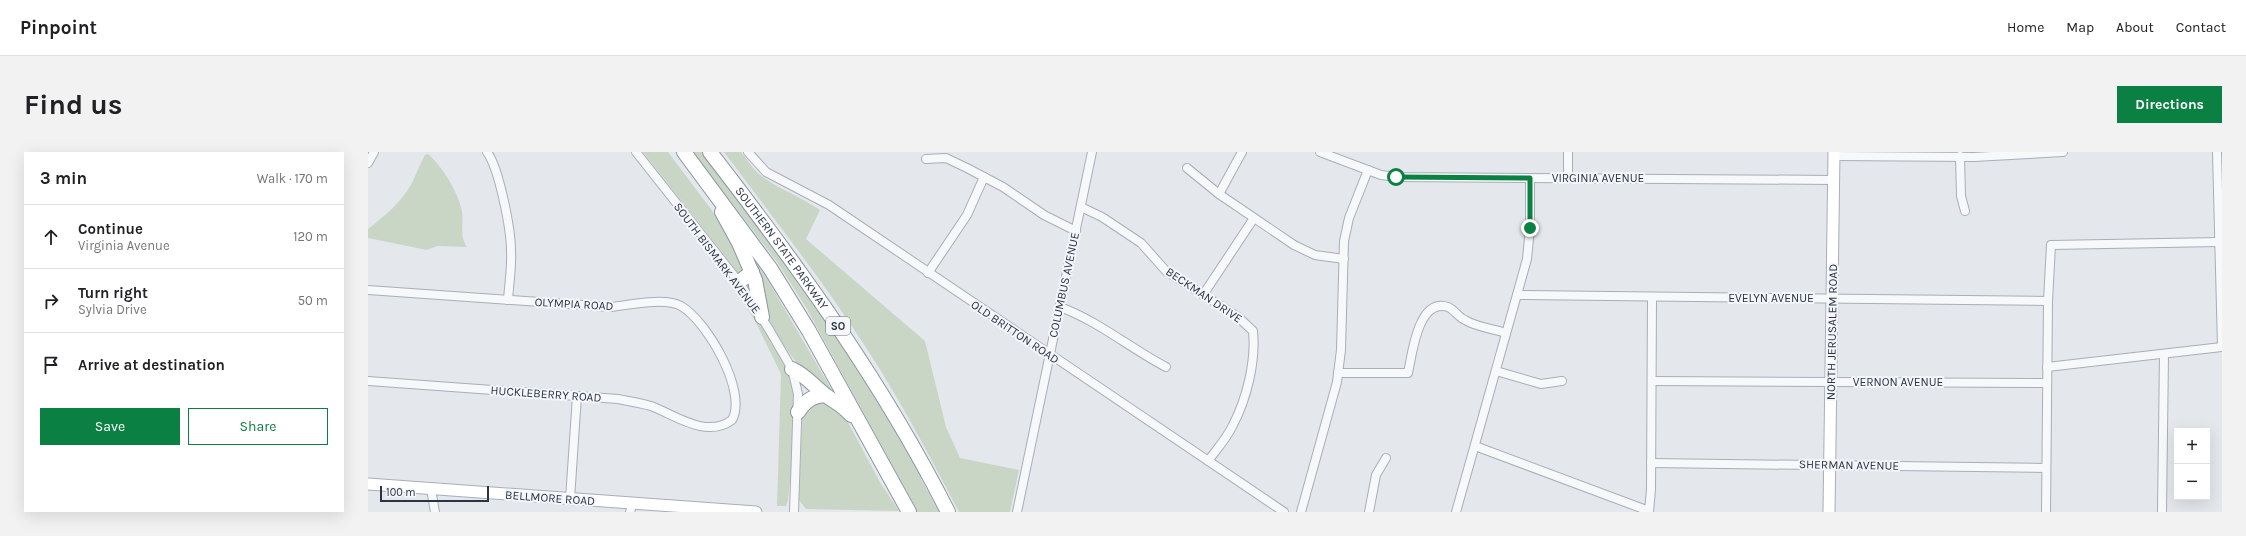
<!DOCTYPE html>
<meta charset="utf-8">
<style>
:root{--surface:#fff;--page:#f2f2f2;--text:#202124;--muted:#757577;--line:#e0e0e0;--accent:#0b8043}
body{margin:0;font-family:Karla,sans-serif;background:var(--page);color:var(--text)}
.controls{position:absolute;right:12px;bottom:12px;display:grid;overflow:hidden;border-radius:0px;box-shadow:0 4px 16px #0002}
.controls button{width:36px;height:36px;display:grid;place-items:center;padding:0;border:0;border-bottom:1px solid var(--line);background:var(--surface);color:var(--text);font:20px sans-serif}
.scale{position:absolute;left:12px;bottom:10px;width:109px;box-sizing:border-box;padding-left:4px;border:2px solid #2b3445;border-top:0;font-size:11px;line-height:14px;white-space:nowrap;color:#2b3445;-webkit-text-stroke:3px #f4f6f9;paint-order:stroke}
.stop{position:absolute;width:12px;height:12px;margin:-9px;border:3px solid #0b8043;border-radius:50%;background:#fff}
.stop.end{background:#0b8043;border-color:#fff;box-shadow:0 1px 4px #0008}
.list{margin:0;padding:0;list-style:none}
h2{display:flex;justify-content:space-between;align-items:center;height:52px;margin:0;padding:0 16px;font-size:17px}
h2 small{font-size:13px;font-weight:400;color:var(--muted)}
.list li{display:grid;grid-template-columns:26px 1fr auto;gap:12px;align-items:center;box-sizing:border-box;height:64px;padding:0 16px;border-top:1px solid var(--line)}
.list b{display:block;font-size:15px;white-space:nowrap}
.list p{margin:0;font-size:13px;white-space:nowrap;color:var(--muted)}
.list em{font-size:13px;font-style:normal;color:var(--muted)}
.actions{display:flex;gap:8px;padding:12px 16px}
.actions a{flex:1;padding:9px 0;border:1px solid var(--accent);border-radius:0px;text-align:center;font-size:14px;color:var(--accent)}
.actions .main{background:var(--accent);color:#fff}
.icon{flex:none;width:22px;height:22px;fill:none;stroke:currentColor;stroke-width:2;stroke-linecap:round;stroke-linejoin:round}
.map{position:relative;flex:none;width:1854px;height:360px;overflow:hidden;border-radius:0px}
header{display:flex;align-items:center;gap:24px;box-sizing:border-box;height:56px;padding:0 20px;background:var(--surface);border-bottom:1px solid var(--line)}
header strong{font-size:19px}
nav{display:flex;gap:22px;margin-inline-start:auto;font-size:14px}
.intro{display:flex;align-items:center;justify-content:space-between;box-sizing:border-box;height:96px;padding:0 24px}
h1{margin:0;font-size:28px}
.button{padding:10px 18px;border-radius:0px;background:var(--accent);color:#fff;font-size:14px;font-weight:700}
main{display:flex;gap:24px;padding:0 24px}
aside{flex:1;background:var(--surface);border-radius:0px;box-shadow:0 4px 16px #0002}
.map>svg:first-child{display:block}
</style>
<header>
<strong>Pinpoint</strong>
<nav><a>Home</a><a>Map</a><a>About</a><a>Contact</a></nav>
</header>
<div class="intro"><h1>Find us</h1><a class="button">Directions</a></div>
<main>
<aside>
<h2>3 min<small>Walk · 170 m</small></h2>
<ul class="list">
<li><svg class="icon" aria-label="ahead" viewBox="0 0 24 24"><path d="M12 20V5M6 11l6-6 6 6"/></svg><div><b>Continue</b><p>Virginia Avenue</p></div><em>120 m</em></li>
<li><svg class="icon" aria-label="right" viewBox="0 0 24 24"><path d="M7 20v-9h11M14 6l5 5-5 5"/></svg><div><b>Turn right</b><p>Sylvia Drive</p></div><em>50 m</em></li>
<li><svg class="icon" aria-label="arrive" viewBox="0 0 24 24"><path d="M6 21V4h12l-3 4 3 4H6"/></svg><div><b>Arrive at destination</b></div></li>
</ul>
<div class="actions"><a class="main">Save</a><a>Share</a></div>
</aside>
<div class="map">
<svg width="1854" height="360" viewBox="0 0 1854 360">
<rect width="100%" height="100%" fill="#e4e7ec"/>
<g fill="#c9d6c5">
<polygon points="275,0 300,0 360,80 380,120 369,123 365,114"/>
<polygon points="325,0 335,0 418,108 515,256 555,326 553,327 571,360 549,360 439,157 409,110"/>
<path d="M 356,0 L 373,0 C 379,7 384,16 391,22 C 409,37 433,44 452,58 L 438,87 L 557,189 L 578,275 L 592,306 L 651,318 L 642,360 L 591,360 C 561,303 531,245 495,191 C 452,125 403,63 356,0 Z"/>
<path d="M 60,2 C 74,14 91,41 94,60 C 96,73 91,83 99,95 L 69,94 L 59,98 L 0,86 L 0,77 C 16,65 36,48 45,29 C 49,20 52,12 57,3 Z"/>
<path d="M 388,108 L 469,247 C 440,226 415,199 400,166 C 392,149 390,128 385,110 Z"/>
<path d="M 356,121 C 378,150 427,215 428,251 C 428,283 423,316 420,348 L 418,354 L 409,354 L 413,222 L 386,167 Z"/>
<polygon points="456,247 476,263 513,332 531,359 438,357 431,348 434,267 436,259"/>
</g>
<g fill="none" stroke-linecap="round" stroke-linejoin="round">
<defs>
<g id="minor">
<path d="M 119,0 C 131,16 143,77 143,99 C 144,115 141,132 140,148"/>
<polyline points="268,0 371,130 402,179 424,217 430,242 426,360"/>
<polyline points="380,0 398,20 461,53 916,360"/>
<polyline points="952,0 1013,23 1028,25 1465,28"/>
<polyline points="1849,0 1854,195"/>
<polyline points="1466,4 1606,5 1695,0"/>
<polyline points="1592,4 1593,44 1597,59"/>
<polyline points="558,7 578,6 599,16 635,35 676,63 708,79"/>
<polyline points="0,11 6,0"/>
<polyline points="819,16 851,42 926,93 947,103 976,107"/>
<polyline points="1200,26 1200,0"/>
<polyline points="851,42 874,0"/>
<path d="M 713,55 L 734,65 L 773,91 L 798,119 L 870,165 L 885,179 C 888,209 879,246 865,273 C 859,286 849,297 840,309"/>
<polyline points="560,121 599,63 616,25"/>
<path d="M 0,138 L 243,155 C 261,153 297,145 313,154 C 339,169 380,240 364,268 C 338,287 307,263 283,254 C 272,251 261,249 250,247 L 0,229"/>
<polyline points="835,143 886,66"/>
<polyline points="1149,143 1680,149"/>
<path d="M 692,155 C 730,169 762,196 798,215"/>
<polyline points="1679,215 1854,195"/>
<polyline points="1128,219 1173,232 1194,229"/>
<path d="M 970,221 L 1040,221 C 1044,203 1050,145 1080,155 C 1087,158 1090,165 1097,168 C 1108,175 1126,177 1138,181"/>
<polyline points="1284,229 1679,231"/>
<polyline points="1107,294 1281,359"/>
<polyline points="1283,311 1678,316"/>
<polyline points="63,337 67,360"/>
<polyline points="202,347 209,244"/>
<polyline points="262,360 265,351"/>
<polyline points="649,360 724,0"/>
<polyline points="933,360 969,230 973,198 976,89 981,66 1000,18"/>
<polyline points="1001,360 1008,323 1018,306"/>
<polyline points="1088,360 1159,107 1162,76 1162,26"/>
<polyline points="1281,360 1283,337 1284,146"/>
<polyline points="1678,360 1680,149 1683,93 1851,90"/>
<polyline points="1794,360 1796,202"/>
</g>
<g id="secondary">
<polyline points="0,332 388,360"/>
<polyline points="1461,360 1466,0"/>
</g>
<g id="motorway">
<polyline points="316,0 402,116 441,179 541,360"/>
<path id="s1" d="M 342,0 C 430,114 515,231 580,360"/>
<polyline points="354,60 371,91 387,128 394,165"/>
<polyline points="371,130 384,120"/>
<path d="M 424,217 C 437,223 445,233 456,242 C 465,249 475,253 483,263"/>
<path d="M 430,260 C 437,249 444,244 457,243"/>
</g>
</defs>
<use href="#minor" stroke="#a9aeb7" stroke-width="10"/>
<use href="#secondary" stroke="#a9aeb7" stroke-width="13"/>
<use href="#motorway" stroke="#8b94a3" stroke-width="16"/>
<use href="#minor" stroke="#f7f8fa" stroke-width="8"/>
<use href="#secondary" stroke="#fff" stroke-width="11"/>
<use href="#motorway" stroke="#fff" stroke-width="14"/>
</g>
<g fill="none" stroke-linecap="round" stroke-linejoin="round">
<polyline stroke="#0b8043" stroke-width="5" points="1028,25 1162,26 1162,76"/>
</g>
<g text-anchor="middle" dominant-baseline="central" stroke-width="4" stroke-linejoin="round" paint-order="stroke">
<rect fill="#f4f6f9" stroke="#676e7b" stroke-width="1" x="458" y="165" width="24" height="18" rx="3"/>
<g font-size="11" font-weight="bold" fill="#2b3445">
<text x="470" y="174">SO</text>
</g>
<g font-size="12" fill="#2b3445" stroke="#f4f6f9">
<text x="1230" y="26">VIRGINIA AVENUE</text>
<text stroke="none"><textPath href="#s1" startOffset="120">SOUTHERN STATE PARKWAY</textPath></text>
<text transform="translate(349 106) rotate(53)">SOUTH BISMARK AVENUE</text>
<text transform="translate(696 133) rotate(-78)">COLUMBUS AVENUE</text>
<text transform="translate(836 143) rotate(34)">BECKMAN DRIVE</text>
<text x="1403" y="146">EVELYN AVENUE</text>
<text transform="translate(206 152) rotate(3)">OLYMPIA ROAD</text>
<text transform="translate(647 180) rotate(34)">OLD BRITTON ROAD</text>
<text transform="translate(1464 180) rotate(-89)">NORTH JERUSALEM ROAD</text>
<text x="1530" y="230">VERNON AVENUE</text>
<text transform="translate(178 242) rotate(4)">HUCKLEBERRY ROAD</text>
<text transform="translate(1481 313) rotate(1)">SHERMAN AVENUE</text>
<text transform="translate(182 346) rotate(4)">BELLMORE ROAD</text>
</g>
</g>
</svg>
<div class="controls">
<button>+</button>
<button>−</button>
</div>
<div class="scale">100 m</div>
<div class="stop" style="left:1028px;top:25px"></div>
<div class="stop end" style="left:1162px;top:76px"></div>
</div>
</main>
